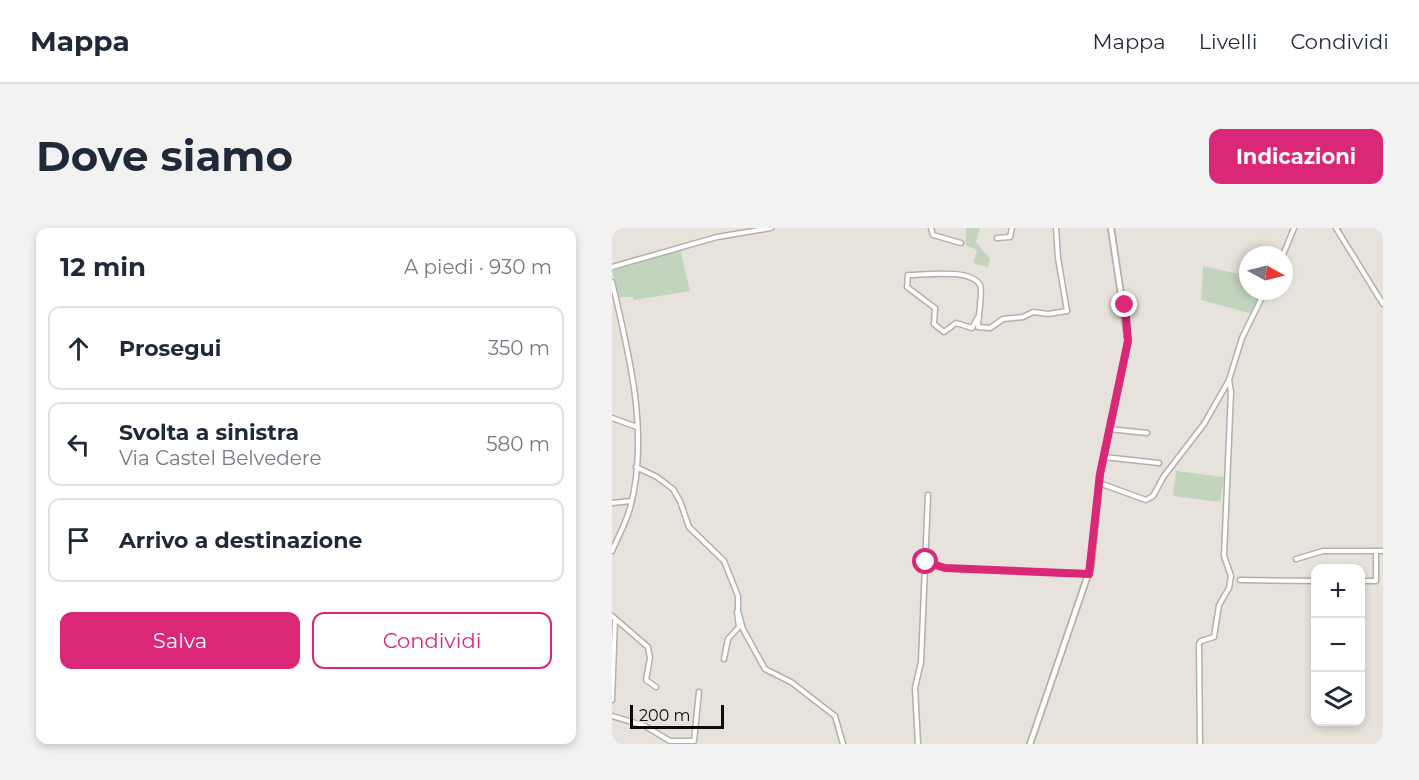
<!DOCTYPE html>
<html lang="it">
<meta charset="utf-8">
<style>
:root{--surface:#fff;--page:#f2f2f3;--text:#1f2937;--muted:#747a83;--line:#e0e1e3;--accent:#db2777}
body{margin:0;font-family:Montserrat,sans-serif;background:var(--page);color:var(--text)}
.controls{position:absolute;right:18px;bottom:18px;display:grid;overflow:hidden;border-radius:12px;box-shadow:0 3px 9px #0003}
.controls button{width:54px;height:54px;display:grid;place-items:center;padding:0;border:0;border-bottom:2px solid var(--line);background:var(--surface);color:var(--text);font:30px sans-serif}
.compass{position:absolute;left:627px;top:18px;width:54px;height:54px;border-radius:50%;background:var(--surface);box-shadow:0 3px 9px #0003;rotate:97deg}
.scale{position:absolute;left:18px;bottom:15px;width:94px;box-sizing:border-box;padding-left:6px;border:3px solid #0d0c0a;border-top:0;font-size:16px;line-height:21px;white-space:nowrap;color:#0d0c0a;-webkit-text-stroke:4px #e7e3dc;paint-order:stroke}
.stop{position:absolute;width:18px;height:18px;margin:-14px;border:4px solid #db2777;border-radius:50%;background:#fff}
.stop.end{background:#db2777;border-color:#fff;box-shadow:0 2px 6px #0008}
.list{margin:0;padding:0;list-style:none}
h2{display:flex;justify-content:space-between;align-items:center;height:78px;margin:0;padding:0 24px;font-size:26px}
h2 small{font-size:20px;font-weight:400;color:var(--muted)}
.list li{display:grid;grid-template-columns:39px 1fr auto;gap:18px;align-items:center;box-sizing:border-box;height:84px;margin:0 12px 12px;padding:0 12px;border:2px solid var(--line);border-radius:12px}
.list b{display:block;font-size:22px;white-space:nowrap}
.list p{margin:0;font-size:20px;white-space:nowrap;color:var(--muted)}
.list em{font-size:20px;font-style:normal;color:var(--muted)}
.actions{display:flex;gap:12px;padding:18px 24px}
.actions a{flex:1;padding:14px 0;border:2px solid var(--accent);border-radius:12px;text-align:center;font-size:21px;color:var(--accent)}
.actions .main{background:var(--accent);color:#fff}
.icon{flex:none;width:33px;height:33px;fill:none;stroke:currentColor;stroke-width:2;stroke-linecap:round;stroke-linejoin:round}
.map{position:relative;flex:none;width:771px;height:516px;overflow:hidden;border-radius:12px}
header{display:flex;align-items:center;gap:36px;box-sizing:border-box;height:84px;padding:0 30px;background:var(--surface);border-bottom:2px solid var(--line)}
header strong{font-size:28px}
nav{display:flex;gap:33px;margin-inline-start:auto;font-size:21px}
.intro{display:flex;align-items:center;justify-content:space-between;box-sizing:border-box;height:144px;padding:0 36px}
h1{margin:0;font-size:42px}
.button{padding:15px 27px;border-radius:12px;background:var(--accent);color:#fff;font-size:21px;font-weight:700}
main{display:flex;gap:36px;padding:0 36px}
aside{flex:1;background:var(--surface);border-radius:12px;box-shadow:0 3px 9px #0003}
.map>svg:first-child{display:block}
</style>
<header>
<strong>Mappa</strong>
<nav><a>Mappa</a><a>Livelli</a><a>Condividi</a></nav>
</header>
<div class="intro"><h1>Dove siamo</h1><a class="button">Indicazioni</a></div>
<main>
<aside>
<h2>12 min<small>A piedi · 930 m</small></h2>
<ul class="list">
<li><svg class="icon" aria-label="ahead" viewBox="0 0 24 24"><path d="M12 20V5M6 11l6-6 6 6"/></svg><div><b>Prosegui</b></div><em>350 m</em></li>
<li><svg class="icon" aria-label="left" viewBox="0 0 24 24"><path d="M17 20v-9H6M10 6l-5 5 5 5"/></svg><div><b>Svolta a sinistra</b><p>Via Castel Belvedere</p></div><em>580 m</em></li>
<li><svg class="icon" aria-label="arrive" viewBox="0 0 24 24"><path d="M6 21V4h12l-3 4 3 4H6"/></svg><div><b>Arrivo a destinazione</b></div></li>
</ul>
<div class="actions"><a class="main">Salva</a><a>Condividi</a></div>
</aside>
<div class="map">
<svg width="771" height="516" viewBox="0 0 771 516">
<rect width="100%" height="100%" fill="#e7e3dc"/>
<g fill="#c2d4bd">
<polygon points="354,0 368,0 364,14 378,31 376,39 361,35 365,22 354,17"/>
<polygon points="68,21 78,63 22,72 21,69 6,69 0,42"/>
<polygon points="591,38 636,48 636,63 653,63 641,86 589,72"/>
<polygon points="564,243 612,249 608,274 561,268"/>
</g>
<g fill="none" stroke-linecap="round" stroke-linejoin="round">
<defs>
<g id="minor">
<polyline points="319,0 321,7 349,15"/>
<polyline points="724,0 771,76"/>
<polyline points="385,10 398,9 400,0"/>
<polyline points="671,27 682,0"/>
<polyline points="0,39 105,9 159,0"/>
<path d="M 0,54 C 17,125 38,208 18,280 C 14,295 6,309 0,323"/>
<path d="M 366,89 L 360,100 L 344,95 L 332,104 L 322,96 L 323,80 L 295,59 L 296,47 C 313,47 358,40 368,57 C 371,62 366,91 366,99 L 378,100 L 391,91 L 411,89 L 421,84 L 436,86 L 455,83 L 446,30 L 444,0"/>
<polyline points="0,190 25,199"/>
<polyline points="497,201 535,205"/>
<polyline points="492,229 547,235"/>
<polyline points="24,239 45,249 61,261 68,273 77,299 112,333 126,368 126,383 131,401 153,441 179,454 223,488 231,516"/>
<polyline points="487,255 534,272 541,268 552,248 592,196 617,152 630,110 653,63"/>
<polyline points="0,275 19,273"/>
<polyline points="684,331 711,323 771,323"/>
<polyline points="314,334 333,340 477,346"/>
<polyline points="628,352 704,353"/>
<polyline points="748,353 764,353 764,323"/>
<polyline points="0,388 36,419 38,430 34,452 44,459"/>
<polyline points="112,431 116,411 127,399 125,384"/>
<polyline points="0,472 3,392"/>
<polyline points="0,488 33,498 58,513 82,513 87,464"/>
<polyline points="306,516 303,460 309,434 316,267"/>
<polyline points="588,516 587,416 589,413 602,409 607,377 617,360 619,348 612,328 619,164 617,152"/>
</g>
<polyline id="tertiary" points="418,516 479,338 488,246 516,113 499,0"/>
</defs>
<use href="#minor" stroke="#b3b0a9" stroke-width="7"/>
<use href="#tertiary" stroke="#b3b0a9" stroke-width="8"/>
<use href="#minor" stroke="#fff" stroke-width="4"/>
<use href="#tertiary" stroke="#fff" stroke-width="4.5"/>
</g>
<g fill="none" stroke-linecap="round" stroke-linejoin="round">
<polyline stroke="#db2777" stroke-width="8" points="314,334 333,340 477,346 488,246 516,113 513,77"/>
</g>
</svg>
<div class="controls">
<button>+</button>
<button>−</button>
<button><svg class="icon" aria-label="layers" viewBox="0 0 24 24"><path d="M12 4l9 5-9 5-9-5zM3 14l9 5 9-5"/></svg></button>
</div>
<svg class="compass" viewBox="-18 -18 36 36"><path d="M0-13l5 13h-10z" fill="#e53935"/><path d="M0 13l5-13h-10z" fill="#747a83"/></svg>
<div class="scale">200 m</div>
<div class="stop" style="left:314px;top:334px"></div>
<div class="stop end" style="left:513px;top:77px"></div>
</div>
</main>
